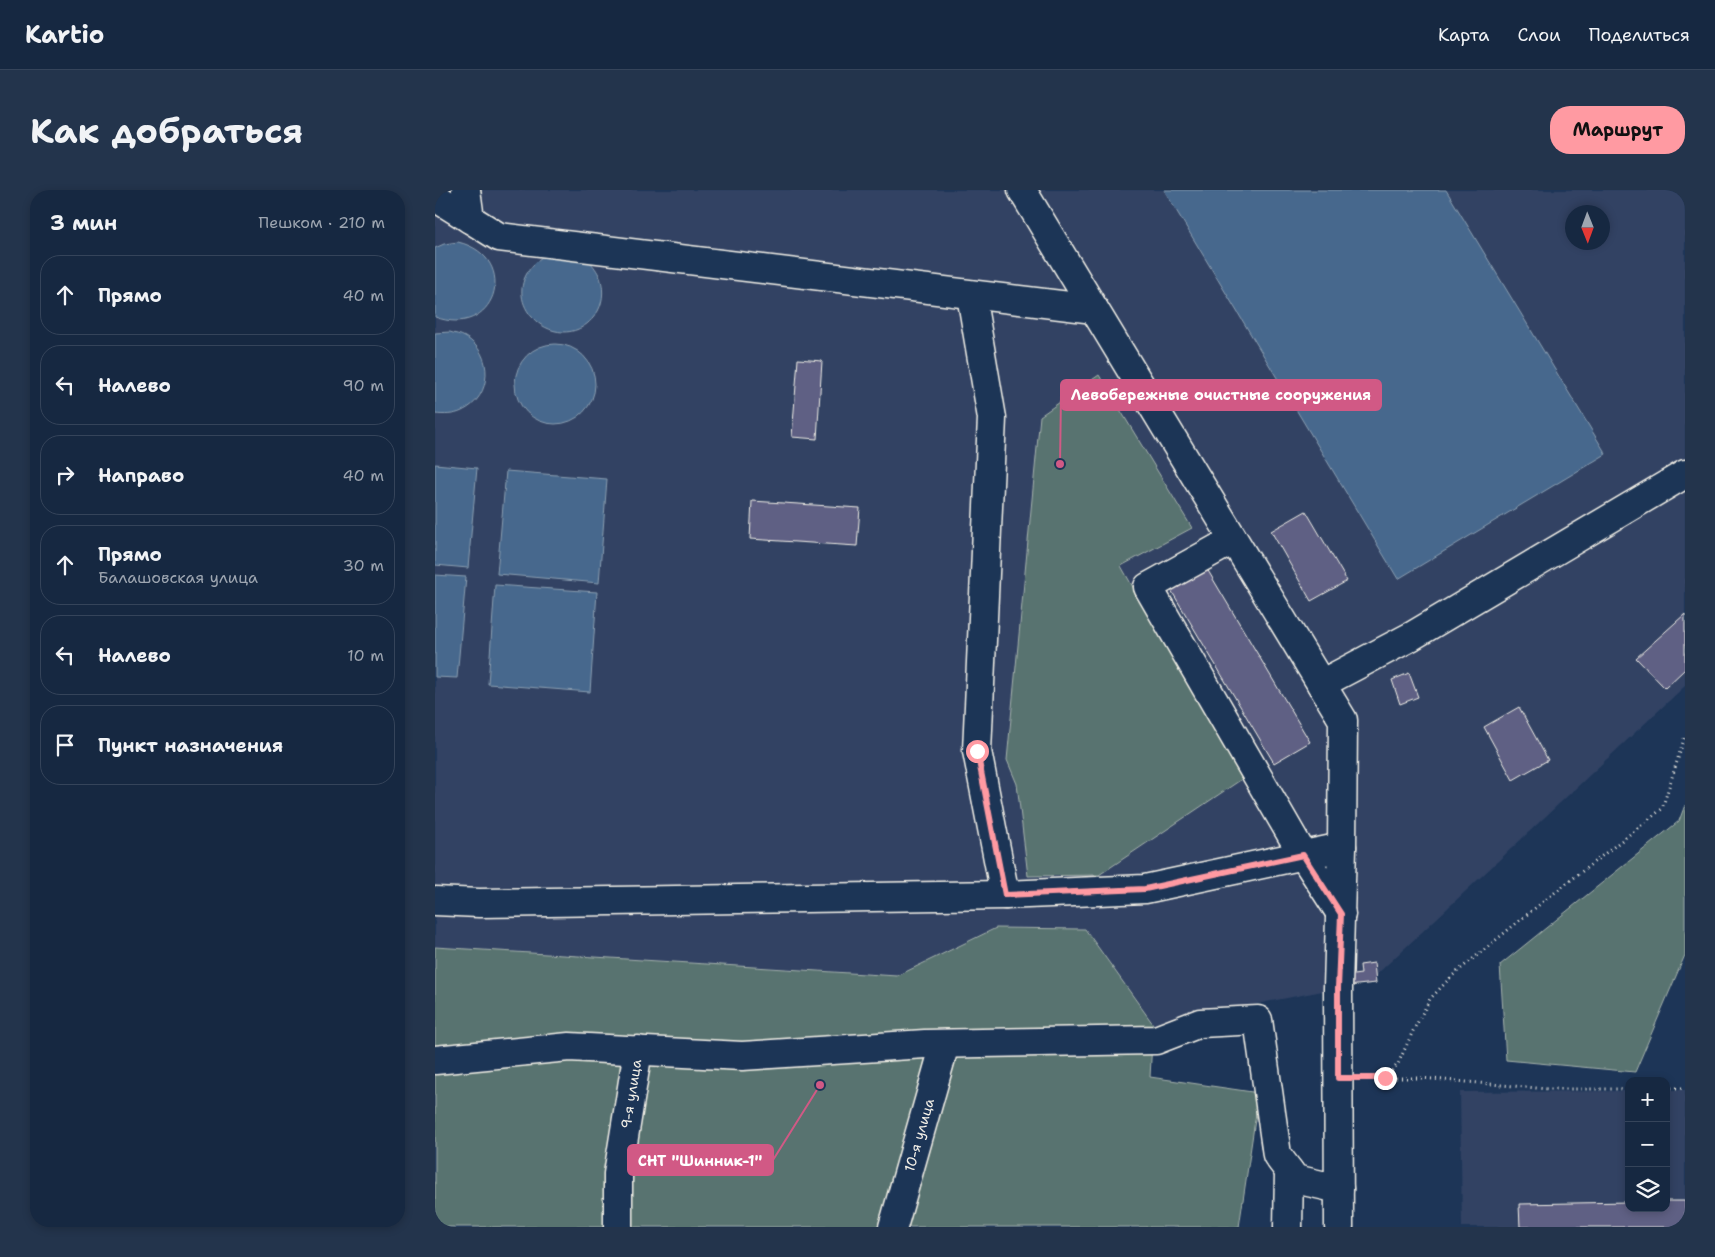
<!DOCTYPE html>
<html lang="ru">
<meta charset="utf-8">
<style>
:root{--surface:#162841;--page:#23344c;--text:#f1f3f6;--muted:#9ea6b1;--line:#35445a;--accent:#ff9aa2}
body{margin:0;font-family:"Shantell Sans",sans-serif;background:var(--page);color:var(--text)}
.controls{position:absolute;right:15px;bottom:15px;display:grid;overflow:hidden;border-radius:10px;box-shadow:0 2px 8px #0003}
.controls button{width:45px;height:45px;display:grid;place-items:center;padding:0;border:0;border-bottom:1px solid var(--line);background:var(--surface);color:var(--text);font:25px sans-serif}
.compass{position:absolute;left:1130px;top:15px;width:45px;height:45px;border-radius:50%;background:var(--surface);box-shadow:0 2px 8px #0003;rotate:179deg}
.stop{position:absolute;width:15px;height:15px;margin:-11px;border:4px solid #ff9aa2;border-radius:50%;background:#fff}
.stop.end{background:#ff9aa2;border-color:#fff;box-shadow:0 1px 5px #0008}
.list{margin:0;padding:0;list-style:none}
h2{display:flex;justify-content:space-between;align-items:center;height:65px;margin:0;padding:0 20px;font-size:21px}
h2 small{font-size:16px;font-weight:400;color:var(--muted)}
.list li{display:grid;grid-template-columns:32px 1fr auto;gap:15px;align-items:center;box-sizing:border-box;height:80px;margin:0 10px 10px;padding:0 10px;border:1px solid var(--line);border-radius:20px}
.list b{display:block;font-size:19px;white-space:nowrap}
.list p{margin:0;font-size:16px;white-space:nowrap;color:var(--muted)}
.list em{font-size:16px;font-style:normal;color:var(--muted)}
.icon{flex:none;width:28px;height:28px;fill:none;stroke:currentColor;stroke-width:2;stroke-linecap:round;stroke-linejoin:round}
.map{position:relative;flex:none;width:1250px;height:1037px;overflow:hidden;border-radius:20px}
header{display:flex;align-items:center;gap:30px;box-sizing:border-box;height:70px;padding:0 25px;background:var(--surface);border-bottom:1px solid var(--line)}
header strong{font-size:24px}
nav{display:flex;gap:28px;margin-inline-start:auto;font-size:18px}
.intro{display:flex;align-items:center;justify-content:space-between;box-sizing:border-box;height:120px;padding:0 30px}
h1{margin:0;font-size:35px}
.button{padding:12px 22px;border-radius:20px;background:var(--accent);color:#111;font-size:18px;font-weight:700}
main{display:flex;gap:30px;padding:0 30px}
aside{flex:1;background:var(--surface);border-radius:20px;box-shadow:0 2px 8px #0003}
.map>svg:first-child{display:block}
</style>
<header>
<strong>Kartio</strong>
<nav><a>Карта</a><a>Слои</a><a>Поделиться</a></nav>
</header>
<div class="intro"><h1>Как добраться</h1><a class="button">Маршрут</a></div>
<main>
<aside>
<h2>3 мин<small>Пешком · 210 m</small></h2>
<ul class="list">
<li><svg class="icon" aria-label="ahead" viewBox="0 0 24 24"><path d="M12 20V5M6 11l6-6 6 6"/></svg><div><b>Прямо</b></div><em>40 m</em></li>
<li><svg class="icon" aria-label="left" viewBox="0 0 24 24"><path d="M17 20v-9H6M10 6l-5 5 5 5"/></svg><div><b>Налево</b></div><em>90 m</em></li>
<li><svg class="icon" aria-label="right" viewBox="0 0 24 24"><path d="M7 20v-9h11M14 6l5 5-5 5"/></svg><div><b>Направо</b></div><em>40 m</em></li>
<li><svg class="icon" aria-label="ahead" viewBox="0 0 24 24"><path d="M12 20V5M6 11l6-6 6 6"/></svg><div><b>Прямо</b><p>Балашовская улица</p></div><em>30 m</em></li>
<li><svg class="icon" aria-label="left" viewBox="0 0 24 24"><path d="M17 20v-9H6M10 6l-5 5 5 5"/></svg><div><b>Налево</b></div><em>10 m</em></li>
<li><svg class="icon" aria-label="arrive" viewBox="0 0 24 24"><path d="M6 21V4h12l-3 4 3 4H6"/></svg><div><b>Пункт назначения</b></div></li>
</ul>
</aside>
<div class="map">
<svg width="1250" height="1037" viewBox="0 0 1250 1037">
<rect width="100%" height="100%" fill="#1d3557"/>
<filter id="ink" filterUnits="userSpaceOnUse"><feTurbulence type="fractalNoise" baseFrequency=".02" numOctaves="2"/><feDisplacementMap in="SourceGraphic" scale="10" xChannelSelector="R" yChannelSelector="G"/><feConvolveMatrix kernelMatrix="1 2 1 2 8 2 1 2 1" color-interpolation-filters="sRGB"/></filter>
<g filter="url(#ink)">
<g fill="#304264" fill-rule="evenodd">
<path d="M 0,0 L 1250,0 L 1250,496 L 940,786 L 941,793 L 903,798 L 718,834 L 650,739 L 561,738 L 462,786 L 0,757 ZM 1138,22 L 1168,22 L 1168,52 L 1138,52 Z"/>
<polygon points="1231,900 1250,900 1250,1037 1027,1037 1025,902 1194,901 1194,1018 1231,1018"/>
</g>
<g fill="#587370" stroke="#a6b2ac">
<polygon points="664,185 757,338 686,376 807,589 664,685 593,686 582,594 572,570 605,226"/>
<polygon points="1250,615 1250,765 1200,882 1071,870 1065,775 1244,631"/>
<polygon points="561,738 650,739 718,834 715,887 824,903 804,1037 0,1037 0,757 462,786"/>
</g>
<g fill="#46688d" stroke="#8c9fb1">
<polygon points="729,0 1011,0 1171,264 963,389"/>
<path d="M 23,52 C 86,67 62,150 0,127 L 0,58 L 9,54 Z"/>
<path d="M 111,64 C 119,65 147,66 152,70 C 157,73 161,79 164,85 C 169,96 169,110 163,121 C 129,177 46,108 111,64 Z"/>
<path d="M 15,142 C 20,144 25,144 30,147 C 59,163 58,207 27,221 C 19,225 9,225 0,224 L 0,143 Z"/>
<circle cx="120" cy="194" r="40"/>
<polygon points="0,274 42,278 33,378 0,375"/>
<polygon points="71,281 172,289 164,393 62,384"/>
<polygon points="0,385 31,387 22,488 0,487"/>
<polygon points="60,395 162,402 155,502 53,494"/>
</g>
<g fill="#5e6084" stroke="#f4f1e8">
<polygon points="363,169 387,171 382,249 357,247"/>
<polygon points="317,311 425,318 422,356 315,349"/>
<polygon points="871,321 912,391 876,411 836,341"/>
<polygon points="772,379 875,552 839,573 736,400"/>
<polygon points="1250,424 1250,479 1230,498 1201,468"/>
<polygon points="974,483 983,507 965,514 957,490"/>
<polygon points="1084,517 1113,570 1078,590 1049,537"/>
<polygon points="939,773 941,793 913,796 911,786 926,784 925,775"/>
<polygon points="1231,1011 1250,1011 1250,1037 1085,1037 1084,1014 1194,1012 1194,1018 1231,1018"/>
</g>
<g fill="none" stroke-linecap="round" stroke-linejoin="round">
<defs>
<g id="minor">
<polyline points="31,0 35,29"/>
<polyline points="587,0 908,530 907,657 903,798 904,1037"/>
<polyline points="0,7 64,47 659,119"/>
<polyline points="536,105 557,228 542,561 570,705"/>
<polyline points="798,350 713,397 868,665 906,724"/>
<polyline points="886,494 977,446 1250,284"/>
<polyline points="0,711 44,713 570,705 710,699 907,657"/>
<polyline points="0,870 134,857 307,866 490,854 721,850 765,833 823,830 842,965 860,989 904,999"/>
<polyline points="183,1037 183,984 203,860"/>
<polyline points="458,1037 510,854"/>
<polyline points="853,1037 854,981"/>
</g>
</defs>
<use href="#minor" stroke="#f4f1e8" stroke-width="31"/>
<g stroke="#f4f1e8" stroke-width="3" stroke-dasharray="1 4" stroke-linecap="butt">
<polyline points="926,888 986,888 1113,899 1194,899"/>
<polyline points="950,888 963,874 978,841 995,809 1017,786 1095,722 1227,619 1250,546"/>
<polyline points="1231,898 1250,898"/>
</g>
<use href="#minor" stroke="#1d3557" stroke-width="28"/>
</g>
</g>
<g fill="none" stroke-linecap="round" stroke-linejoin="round" filter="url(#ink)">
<polyline stroke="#ff9aa2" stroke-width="6" points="542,561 570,705 710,699 868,665 906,724 903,798 903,888 950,888"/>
</g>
<g text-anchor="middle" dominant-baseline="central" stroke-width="4" stroke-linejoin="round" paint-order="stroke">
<g font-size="14" fill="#f4f1e8" stroke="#1d3557">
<text transform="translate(196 904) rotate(-81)">9-я улица</text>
<text transform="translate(484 945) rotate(-74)">10-я улица</text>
</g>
</g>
<path fill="none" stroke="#d15985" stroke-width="2" d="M625 274L626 205M385 895L338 970"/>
<g fill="#d15985" stroke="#1d3557" stroke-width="2">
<circle cx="625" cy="274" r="5"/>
<circle cx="385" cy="895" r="5"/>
</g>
<g fill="#d15985" stroke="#d15985" stroke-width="2">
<rect x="626" y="190" width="320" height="30" rx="5"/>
<rect x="193" y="955" width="145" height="30" rx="5"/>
</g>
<g font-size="15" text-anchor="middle" font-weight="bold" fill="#fff">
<text x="786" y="210">Левобережные очистные сооружения</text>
<text x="265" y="976">СНТ "Шинник-1"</text>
</g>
</svg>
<div class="controls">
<button>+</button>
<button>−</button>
<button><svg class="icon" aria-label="layers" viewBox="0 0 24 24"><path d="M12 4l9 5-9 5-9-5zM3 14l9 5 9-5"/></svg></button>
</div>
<svg class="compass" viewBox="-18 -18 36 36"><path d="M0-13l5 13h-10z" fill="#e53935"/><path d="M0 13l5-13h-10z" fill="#9ea6b1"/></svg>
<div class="stop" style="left:542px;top:561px"></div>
<div class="stop end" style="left:950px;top:888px"></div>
</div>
</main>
